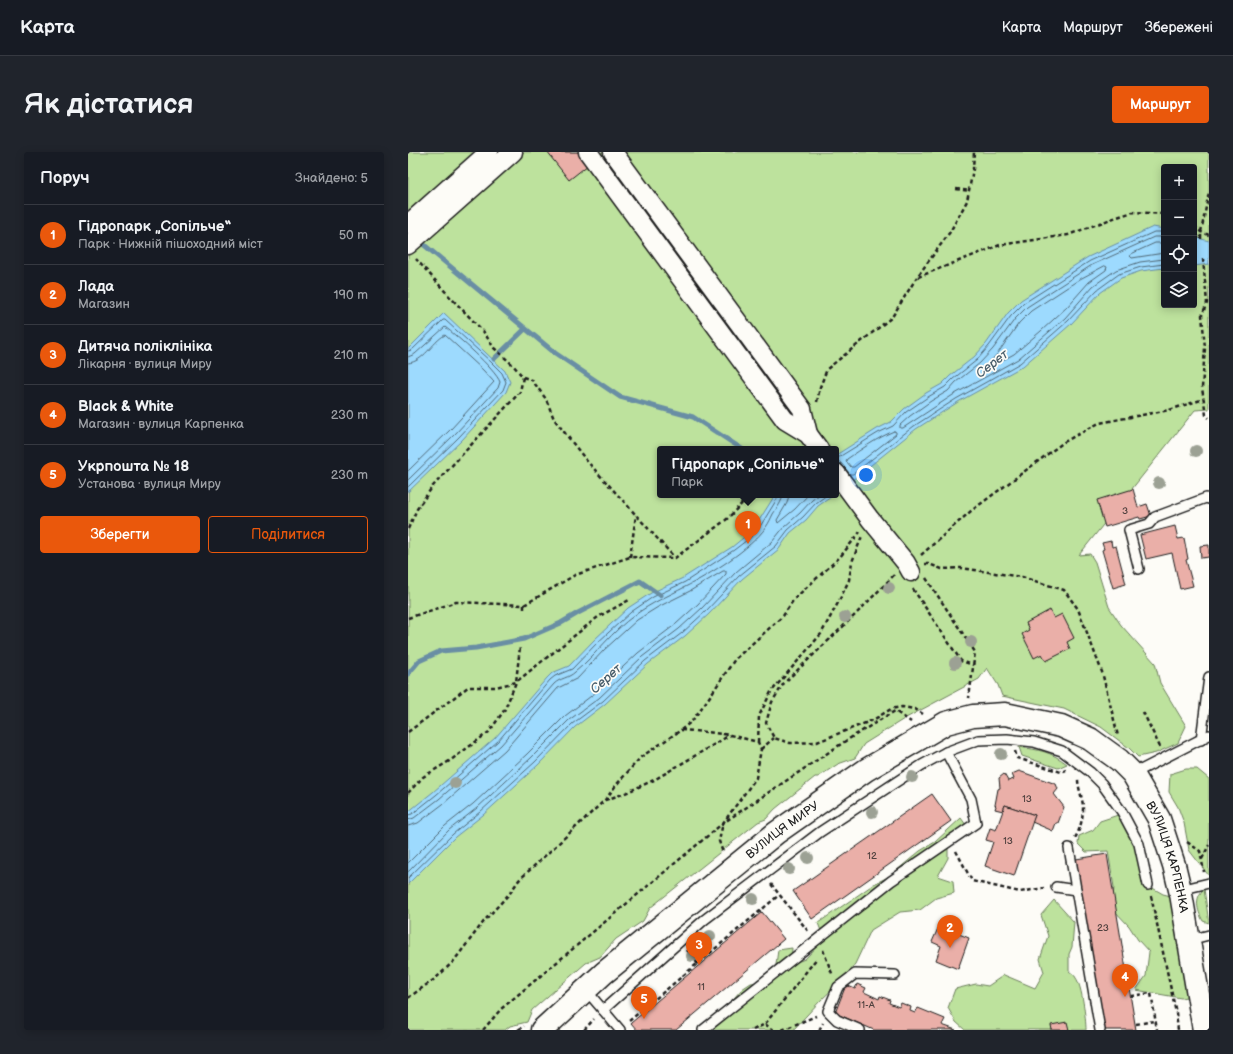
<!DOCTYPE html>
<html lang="uk">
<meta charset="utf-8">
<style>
:root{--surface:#171b24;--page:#20242c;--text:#f1f3f6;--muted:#9ea1a6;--line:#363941;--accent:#ea580c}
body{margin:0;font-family:"Balsamiq Sans",sans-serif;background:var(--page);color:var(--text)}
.controls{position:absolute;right:12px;top:12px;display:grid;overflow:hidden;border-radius:4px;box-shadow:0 2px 10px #0003}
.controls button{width:36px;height:36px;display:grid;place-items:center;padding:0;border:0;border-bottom:1px solid var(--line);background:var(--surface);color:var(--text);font:20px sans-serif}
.you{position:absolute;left:458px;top:323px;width:14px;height:14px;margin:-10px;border:3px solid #fff;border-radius:50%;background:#1a73e8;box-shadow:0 0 0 6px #1a73e833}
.badge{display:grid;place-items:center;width:26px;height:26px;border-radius:50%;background:var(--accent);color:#fff;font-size:13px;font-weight:700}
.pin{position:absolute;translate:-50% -33px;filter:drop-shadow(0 1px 2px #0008)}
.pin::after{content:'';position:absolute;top:21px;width:14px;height:12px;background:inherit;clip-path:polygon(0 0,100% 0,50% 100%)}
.popup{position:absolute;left:249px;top:294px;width:182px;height:52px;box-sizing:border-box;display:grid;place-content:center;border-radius:4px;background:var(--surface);filter:drop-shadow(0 1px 3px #0005);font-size:13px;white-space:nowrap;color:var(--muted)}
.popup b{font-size:15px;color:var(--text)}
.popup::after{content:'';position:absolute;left:50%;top:100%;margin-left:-8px;border:8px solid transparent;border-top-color:var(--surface)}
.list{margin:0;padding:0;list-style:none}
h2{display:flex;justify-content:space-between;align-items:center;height:52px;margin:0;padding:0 16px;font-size:17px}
h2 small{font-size:13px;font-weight:400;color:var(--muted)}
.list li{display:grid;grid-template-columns:26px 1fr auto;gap:12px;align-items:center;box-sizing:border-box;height:60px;padding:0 16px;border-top:1px solid var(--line)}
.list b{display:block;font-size:15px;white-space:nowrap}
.list p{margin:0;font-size:13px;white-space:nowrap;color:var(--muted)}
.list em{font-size:13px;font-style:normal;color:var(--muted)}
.actions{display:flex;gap:8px;padding:12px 16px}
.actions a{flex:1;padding:9px 0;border:1px solid var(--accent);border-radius:4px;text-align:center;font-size:14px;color:var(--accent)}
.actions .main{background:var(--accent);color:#fff}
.icon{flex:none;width:22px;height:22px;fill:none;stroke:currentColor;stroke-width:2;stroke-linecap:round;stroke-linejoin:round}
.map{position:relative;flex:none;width:801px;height:878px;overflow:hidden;border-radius:4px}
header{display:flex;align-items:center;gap:24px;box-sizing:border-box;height:56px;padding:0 20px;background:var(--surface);border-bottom:1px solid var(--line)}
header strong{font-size:19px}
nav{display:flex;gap:22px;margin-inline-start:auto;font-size:14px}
.intro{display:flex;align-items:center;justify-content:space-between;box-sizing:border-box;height:96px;padding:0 24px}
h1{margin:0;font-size:28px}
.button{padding:10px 18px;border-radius:4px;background:var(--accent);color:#fff;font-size:14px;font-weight:700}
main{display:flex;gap:24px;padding:0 24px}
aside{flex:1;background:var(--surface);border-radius:4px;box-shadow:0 2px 10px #0003}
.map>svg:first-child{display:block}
</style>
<header>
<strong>Карта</strong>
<nav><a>Карта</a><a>Маршрут</a><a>Збережені</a></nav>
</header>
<div class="intro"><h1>Як дістатися</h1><a class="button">Маршрут</a></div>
<main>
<aside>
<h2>Поруч<small>Знайдено: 5</small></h2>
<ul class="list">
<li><span class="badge">1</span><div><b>Гідропарк „Сопільче“</b><p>Парк · Нижній пішоходний міст</p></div><em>50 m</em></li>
<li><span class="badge">2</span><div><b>Лада</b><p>Магазин</p></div><em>190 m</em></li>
<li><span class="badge">3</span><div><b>Дитяча поліклініка</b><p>Лікарня · вулиця Миру</p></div><em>210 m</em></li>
<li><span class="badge">4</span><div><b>Black &amp; White</b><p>Магазин · вулиця Карпенка</p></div><em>230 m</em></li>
<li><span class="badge">5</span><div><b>Укрпошта № 18</b><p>Установа · вулиця Миру</p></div><em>230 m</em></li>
</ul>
<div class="actions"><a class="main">Зберегти</a><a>Поділитися</a></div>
</aside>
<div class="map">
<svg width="801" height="878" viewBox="0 0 801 878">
<rect width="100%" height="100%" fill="#fdfcf7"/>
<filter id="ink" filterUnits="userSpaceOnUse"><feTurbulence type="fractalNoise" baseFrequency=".025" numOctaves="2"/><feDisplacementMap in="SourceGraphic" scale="8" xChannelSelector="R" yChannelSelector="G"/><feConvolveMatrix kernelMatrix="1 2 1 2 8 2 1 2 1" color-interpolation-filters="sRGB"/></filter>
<g filter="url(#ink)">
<g fill="#bde29d" stroke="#6c7f5c" fill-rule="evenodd">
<path d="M 0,0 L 801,0 L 801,257 L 787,258 L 671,403 L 682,402 L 687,410 L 701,455 L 713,473 L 747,511 L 752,531 L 778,574 L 770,591 L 748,601 L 730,605 L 721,596 L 693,575 L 656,557 L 594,544 L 590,533 L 579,516 L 571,527 L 496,567 L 456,592 L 447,606 L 430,612 L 410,625 L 407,625 L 367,657 L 358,667 L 350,670 L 242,756 L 235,769 L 208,787 L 192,805 L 178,811 L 124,858 L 119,870 L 102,874 L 97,878 L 0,878 ZM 756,15 L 786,15 L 786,153 L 756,153 ZM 252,297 L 428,297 L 428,343 L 252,343 Z"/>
<path d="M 611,595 C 631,598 642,599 659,612 L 650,616 L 614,604 Z"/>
<polygon points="778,617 789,617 801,627 801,724 781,698 776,671 770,655 761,640 762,622"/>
<polygon points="710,663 720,672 741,734 755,742 763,744 764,758 772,773 784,844 773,846 728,838 738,824 741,800 730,788 721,774 704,756 706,735 700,699 678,700 670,692 671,684 685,678 692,669"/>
<polygon points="553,666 558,673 540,693 540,706 530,724 545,729 546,741 528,746 512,758 492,760 463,778 447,812 433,829 412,849 385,878 298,878 334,837 343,831 354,830 367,820 370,798 384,796 383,812 397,807 416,787 410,771 466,732 482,724 512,699 527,690"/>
<path d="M 796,737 L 801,771 L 795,769 C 789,758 786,746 796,737 Z"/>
<path d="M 646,748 L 666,770 L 664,795 L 661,802 L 661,819 C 663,821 667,823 668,826 C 674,834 678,867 678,878 L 557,878 L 548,870 L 540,856 L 547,837 L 568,832 L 580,834 L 596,823 L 627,836 L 636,820 L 632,807 L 640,784 L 633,763 Z"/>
</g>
<g fill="#9ddafe" stroke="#698ea4">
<polygon points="745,75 756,77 756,116 733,119 713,126 692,141 663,172 615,214 550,250 508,277 443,329 428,311 428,303 469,277 483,270 496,257 518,241 534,232 542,224 566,205 578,192 600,161 613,148 680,105"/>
<polygon points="786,85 801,89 801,112 786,114"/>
<polygon points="36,161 97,219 102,230 98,240 54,288 0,340 0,197"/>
<polygon points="367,343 426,343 410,354 398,368 382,381 371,397 334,427 301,462 277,484 240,512 197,552 167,575 130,613 75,663 47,685 0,732 0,660 25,640 87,586 139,526 144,521 161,514 186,488 220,456 243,441 275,426 324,395 340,382 350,370"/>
</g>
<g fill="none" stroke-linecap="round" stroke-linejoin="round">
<g stroke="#506876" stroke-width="1">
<polyline points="756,80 746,80 682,109 616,151 603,164 581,194 569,208 545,227 537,235 520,245 498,260 485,274 470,281 431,305 430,308 442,322 445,322 506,274 548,247 612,211 660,169 689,138 711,122 733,115 756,112"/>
<polyline points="756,85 746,85 684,113 619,155 607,167 585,197 572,211 548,230 540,239 523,249 502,264 492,273 492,276 495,276 545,243 610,207 657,166 685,134 708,118 732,110 756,107"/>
<polyline points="756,91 747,91 723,102 722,104 724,106 756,101"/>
<polygon points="697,114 699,115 698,118 681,130 659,155 633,179 606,202 582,215 580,215 580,212 590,201 611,171 623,159 672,127"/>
<polyline points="0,199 4,198 35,168 37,168 83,210 94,221 98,230 95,238 51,285 0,335"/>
<path d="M 0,205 L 7,202 L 37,175 C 49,184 87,217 92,230 L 90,236 L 47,282 L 0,328"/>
<path d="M 0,211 C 16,210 24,190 37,183 L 75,218 L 86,230 L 43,277 L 0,319"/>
<path d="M 486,279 L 488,280 L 488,282 L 446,315 L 443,315 L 438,309 L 439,307 C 454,297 469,286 486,279 Z"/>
<polyline points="381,343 379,351 369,368 370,371 387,357 400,343"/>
<polyline points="0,663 4,662 28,643 90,589 142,528 147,524 164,517 189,491 223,460 245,445 277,430 326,398 343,385 353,373 369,347 370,343"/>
<path d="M 0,668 L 6,666 L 31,647 L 93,593 L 146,532 C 152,526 161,526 167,520 C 188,503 204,479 227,463 C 243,451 260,444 277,435 C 301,423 343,397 358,375 C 361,371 363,366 365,362 C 369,356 374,350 375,343"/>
<polyline points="0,674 10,671 35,652 97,598 150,536 170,526 196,498 229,468 250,455 282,439 315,419 318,419 318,422 290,452 268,472 230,501 187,541 157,564 119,602 65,652 37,674 0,711"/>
<polyline points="0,720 41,678 69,656 123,606 161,568 191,546 234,505 271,477 294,456 328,420 364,390 376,375 392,361 404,348 411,343"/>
<polyline points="0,726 45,682 72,660 127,610 164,572 195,549 237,509 274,481 298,459 331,424 368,394 380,378 395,365 408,351 419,343"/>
</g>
<g stroke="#698ea4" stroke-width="5">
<polyline points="15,92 147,201 212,245 285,265 334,297"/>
<polyline points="86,207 117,177"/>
<polyline points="0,522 11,509 33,499 68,496 116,487 153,471 170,461 232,429 252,443"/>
</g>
</g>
<g fill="#eaafa8" stroke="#1c1c1c">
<polygon points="139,0 170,0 180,13 161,28"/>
<polygon points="725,337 730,355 739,352 743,364 732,367 731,365 697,375 689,348"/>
<polygon points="767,374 770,387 776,386 780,407 778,408 785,434 772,437 764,401 738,407 732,383"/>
<polygon points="703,389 704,395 708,394 718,432 705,436 694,398 696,397 694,391"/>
<polygon points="801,393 801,405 793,406 792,394"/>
<polygon points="642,458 646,466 654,462 666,486 659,490 662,497 638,509 634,502 626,506 614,482 621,478 618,471"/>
<polygon points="611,619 648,632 650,637 646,642 656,655 650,671 648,671 645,679 624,670 627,663 597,653 595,659 587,657 588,654 587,653 590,637 592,636 591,626 596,622 600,629 606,627 604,622"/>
<polygon points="524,642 543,669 404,767 385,739"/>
<polygon points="597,653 627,663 606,724 577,714 585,690 578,688 582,676 588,678"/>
<polygon points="699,702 728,878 696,878 668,707"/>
<polygon points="354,760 376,787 268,878 229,878 223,871"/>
<polygon points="531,774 561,786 550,817 528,808 533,794 524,790"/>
<polygon points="449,832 458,836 456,840 471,847 472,844 482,848 481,851 491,855 493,851 503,855 502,859 507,861 510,856 537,867 534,873 548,878 466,878 427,861 438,833 447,837"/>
<polygon points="659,870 661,878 644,878 643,873"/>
</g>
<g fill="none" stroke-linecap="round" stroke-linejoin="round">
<defs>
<g id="lane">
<polyline points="731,417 721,378 741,372 747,365 798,346 801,347"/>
<polyline points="793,588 801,525"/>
<polyline points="725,622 801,583"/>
<polyline points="661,696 692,878"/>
<polyline points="648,735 668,738"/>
<polyline points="772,738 801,731"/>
<polyline points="781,788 801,783"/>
<polyline points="178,838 212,878"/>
<polyline points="195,858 296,768 412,680 514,613 538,600 570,588 599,587 626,590 654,599 682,620 694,632 714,660 731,692 740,733"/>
<polyline points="295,878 483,729 568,671 563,647 538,600"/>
<polyline points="452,878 429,868 420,859 430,835 447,822 487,823"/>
</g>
<g id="street">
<polyline points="180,0 377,268 400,282 411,297"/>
<polyline points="205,0 394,257 400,282"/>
<polyline points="0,72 81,0"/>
<polyline points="0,93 105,0"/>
<polyline points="428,321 462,367 498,411 503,420"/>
</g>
<g id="secondary">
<path id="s1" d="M 134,878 L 196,821 L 368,681 L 458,618 L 538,571 L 565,564 L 597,562 L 653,574 L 682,587 L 711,608 L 725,622 L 751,667 L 766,713 L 773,742 L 796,878"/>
</g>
</defs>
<use href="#lane" stroke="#1c1c1c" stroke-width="12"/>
<use href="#street" stroke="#1c1c1c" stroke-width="21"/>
<use href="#secondary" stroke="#1c1c1c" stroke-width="25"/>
<g stroke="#1c1c1c" stroke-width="2.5" stroke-dasharray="4 3" stroke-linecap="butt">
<polyline points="548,37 562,39"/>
<polyline points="786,74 793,80 801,83"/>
<polyline points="793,87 793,80 801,40"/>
<polyline points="795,107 799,151 794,163 797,196 794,236 798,263 801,266"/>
<polyline points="510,125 592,93 660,83 703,67 725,60 756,62"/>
<polyline points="115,225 124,228 138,247 146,267 178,308 267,406"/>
<polyline points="409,250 412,235 419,217 484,165 509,125 542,80 559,49 565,17 566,0"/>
<polyline points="0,377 9,357 25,334 112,240 115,225 105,213 86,196 75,179 43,146 8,107"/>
<polyline points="513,403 563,359 656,290 691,271 761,258 796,247"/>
<polyline points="222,405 228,363"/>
<polyline points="517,412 521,412 534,417 553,416 614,425 656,438 670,457 694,520 710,584"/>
<polyline points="486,423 447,463 376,531 364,550 358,571 366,586 382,591 409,590 465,568 483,557 494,555 507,557 515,562"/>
<polyline points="518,426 567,500 561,546"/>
<polyline points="505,437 553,509 565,513"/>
<polyline points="116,453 116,458"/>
<polyline points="0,466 48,450 116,453 167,423 222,405 267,406 319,367 342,343"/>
<polyline points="735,560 752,595"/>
<polyline points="273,578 284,569 300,547 327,507 375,464 386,447 432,405 452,380"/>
<polyline points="0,580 60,535 88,535 108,530 190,465 223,447"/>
<polyline points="350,590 351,564 363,540 413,482 431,449 441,428 444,410 454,384"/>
<polyline points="353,597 366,586"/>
<polyline points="607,599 609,606 653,620 658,618"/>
<polyline points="0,641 15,625 43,608 81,580 97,557 108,530 112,495"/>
<polyline points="197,648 215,642 246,628 322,583"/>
<path d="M 667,686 C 672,678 675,666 675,656 C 675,646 670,637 670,627"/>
<polyline points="779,690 792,699 796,720"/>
<polyline points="548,699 564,729 612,740 636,736"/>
<polyline points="794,707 801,693"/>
<polyline points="363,732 400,779"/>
<polyline points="743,744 768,861 770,878"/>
<polyline points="279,798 290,812"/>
<polyline points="415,798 425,824"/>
<polyline points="723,844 743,841 749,878"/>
<polyline points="0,846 28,826 45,810 77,768 102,741 111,728 197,648 209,632 233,605 273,578 299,580 322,583 350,590 353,597 348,626 315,671 311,689 315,701"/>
<polyline points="224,847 233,858"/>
<polyline points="221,869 371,743"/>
<polyline points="357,872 365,878"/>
<polyline points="728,872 747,869"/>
<polyline points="75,878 93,857 315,671 439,588 487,559 503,570"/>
<polyline points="110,878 116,874"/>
<polyline points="176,878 186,867"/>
<polyline points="345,878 357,872 409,806"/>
<polyline points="374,878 408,864"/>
<polyline points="411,878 415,871"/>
</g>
<use href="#lane" stroke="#fdfcf7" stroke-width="9"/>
<use href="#street" stroke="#fdfcf7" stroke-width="18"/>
<use href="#secondary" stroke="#fdfcf7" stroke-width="22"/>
</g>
<g fill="#9ca194">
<circle cx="788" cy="299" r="6"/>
<circle cx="751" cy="331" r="6"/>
<circle cx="481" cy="436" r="6"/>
<circle cx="437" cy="465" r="6"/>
<circle cx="563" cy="490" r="6"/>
<circle cx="547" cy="511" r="6"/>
<circle cx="593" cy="602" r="6"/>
<circle cx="504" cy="625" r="6"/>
<circle cx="47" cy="631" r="6"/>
<circle cx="464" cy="660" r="6"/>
<circle cx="400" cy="706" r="6"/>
<circle cx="381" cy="717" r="6"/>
<circle cx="345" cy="747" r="6"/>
<circle cx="302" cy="784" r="6"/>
<circle cx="284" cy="804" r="6"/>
</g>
</g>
<g text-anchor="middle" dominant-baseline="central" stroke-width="3.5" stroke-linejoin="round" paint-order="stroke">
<g font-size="10" fill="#50413f">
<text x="717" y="359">3</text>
<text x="619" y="647">13</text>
<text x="600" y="689">13</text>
<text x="464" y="704">12</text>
<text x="695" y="776">23</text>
<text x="293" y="835">11</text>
<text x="458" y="853">11-А</text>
</g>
<g font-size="12" fill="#1c1c1c" stroke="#fdfcf7">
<text stroke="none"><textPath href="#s1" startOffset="313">ВУЛИЦЯ МИРУ</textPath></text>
<text stroke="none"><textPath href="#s1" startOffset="804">ВУЛИЦЯ КАРПЕНКА</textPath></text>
</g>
<g font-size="13" font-style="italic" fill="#495e6b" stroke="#fdfcf7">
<text transform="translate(584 212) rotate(-38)">Серет</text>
<text transform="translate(198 527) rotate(-42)">Серет</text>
</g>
</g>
</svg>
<div class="controls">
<button>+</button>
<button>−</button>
<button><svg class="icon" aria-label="locate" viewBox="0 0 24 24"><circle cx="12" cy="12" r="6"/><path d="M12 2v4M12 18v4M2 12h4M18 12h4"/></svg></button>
<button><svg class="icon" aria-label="layers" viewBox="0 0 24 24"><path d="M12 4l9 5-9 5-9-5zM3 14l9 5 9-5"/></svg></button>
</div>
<div class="you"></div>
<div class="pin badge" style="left:340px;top:392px">1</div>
<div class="popup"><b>Гідропарк „Сопільче“</b>Парк</div>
<div class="pin badge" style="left:542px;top:796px">2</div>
<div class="pin badge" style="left:291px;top:813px">3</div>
<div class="pin badge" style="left:717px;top:845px">4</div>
<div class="pin badge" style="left:236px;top:867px">5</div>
</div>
</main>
